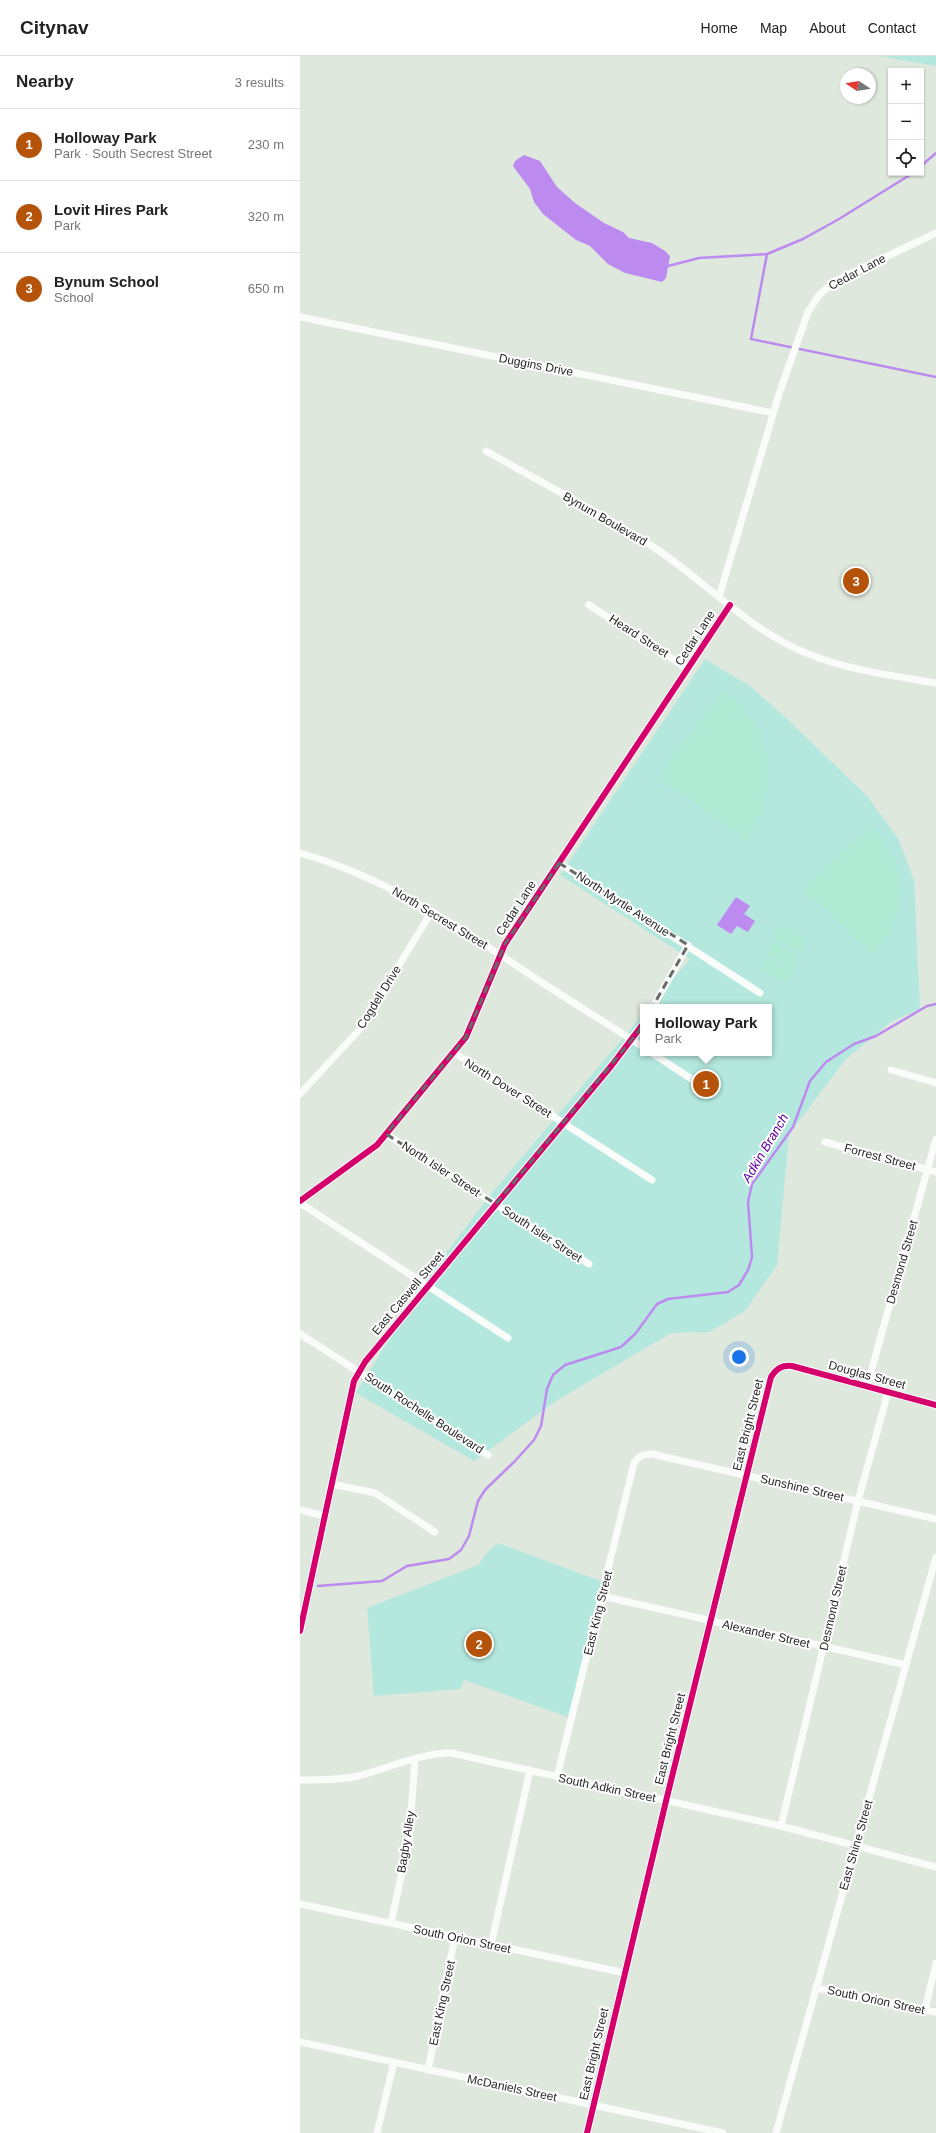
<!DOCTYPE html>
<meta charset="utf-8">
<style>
:root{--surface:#fff;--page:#f6f6f6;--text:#222;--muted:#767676;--line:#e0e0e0;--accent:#b45309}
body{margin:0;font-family:Helvetica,sans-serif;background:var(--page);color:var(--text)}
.controls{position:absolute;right:12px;top:12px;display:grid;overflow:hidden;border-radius:0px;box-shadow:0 1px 3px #0004}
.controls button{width:36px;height:36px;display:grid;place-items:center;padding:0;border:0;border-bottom:1px solid var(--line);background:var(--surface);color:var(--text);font:20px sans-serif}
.compass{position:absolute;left:540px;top:12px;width:36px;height:36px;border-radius:50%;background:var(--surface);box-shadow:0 1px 3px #0004;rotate:282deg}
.you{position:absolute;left:439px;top:1301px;width:14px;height:14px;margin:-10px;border:3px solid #fff;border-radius:50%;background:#1a73e8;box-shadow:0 0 0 6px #1a73e833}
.badge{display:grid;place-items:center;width:26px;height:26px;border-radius:50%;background:var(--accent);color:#fff;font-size:13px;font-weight:700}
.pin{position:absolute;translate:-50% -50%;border:2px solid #fff;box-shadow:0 1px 4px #0006}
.popup{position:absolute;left:340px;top:948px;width:132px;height:52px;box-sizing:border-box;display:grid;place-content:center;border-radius:0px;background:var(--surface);filter:drop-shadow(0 1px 3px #0005);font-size:13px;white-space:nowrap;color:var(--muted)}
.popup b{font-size:15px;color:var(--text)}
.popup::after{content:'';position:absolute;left:50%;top:100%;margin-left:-8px;border:8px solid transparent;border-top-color:var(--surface)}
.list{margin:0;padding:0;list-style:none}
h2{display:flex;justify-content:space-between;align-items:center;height:52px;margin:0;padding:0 16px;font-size:17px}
h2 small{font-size:13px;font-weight:400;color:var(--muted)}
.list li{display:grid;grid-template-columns:26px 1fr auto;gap:12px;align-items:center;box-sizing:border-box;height:72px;padding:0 16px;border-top:1px solid var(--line)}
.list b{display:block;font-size:15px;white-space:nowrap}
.list p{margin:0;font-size:13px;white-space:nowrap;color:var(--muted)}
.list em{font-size:13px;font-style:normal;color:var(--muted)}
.icon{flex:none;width:22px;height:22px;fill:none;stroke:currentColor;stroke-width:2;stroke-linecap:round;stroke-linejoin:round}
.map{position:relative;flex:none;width:636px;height:2077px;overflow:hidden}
header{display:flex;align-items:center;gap:24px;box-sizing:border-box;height:56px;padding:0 20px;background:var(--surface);border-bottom:1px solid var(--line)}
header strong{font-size:19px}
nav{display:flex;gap:22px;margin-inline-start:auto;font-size:14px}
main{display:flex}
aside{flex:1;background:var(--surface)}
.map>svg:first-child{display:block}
</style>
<header>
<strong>Citynav</strong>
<nav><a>Home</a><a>Map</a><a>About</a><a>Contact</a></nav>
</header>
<main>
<aside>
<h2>Nearby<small>3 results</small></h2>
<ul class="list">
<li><span class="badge">1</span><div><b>Holloway Park</b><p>Park · South Secrest Street</p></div><em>230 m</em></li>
<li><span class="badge">2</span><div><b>Lovit Hires Park</b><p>Park</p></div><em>320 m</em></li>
<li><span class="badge">3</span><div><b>Bynum School</b><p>School</p></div><em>650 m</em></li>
</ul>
</aside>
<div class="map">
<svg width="636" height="2077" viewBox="0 0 636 2077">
<rect width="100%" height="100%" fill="#dfe8dc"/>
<g fill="#b4e8de">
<polygon points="579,0 636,0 636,10"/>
<polygon points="405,603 450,630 484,660 567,740 598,782 614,824 620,953 591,966 546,1003 489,1078 477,1209 445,1255 409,1276 371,1277 256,1345 174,1405 56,1337 121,1230 191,1138 343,958 343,997 469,997 469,951 349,951 390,903 260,819"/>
<polygon points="198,1487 306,1527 268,1661 164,1624 161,1633 74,1640 67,1552 178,1509 187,1497"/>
</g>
<g fill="#b0ecd5">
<path d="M 423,635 C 475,671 481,733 447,783 L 361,724 L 360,717 Z"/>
<path d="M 571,770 C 581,781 589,792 595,806 C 607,837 598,878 571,898 L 522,849 L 506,838 L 507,830 Z"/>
<polygon points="480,871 506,883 501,895 475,883"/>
<polygon points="473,887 499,899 493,910 468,898"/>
<polygon points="466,902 492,914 486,926 460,914"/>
</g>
<g fill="#bd8af0">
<polygon points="224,99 240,105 257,131 275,147 304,167 323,176 329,182 352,187 365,195 370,200 366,222 362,226 325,217 308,208 290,190 276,184 243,158 234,146 230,133 213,110 215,105"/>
<polygon points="436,841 450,850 444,858 455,865 448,876 437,870 431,878 417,869"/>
</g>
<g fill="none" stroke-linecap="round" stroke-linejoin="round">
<g stroke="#bd8af0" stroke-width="2.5">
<polyline points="621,110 636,97"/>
<polyline points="467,198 451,283 636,321"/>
<polyline points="368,210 399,202 467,198 503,183 539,163 613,117"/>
<polyline points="18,1530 82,1525 107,1510 149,1503 161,1494 169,1480 178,1445 185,1434 214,1406 234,1384 241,1370 247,1333 253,1319 265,1309 321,1291 336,1277 357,1248 368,1243 428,1236 439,1229 448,1214 452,1201 448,1146 452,1128 493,1071 510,1025 526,1006 554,988 576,980 627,950 636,948"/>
</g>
<g stroke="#fafcfa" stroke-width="7">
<polyline points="0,261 473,357"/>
<path d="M 186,395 C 242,427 301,457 355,492 C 406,526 449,574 506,597 C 547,614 593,620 636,627"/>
<polyline points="419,541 479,338 508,256 519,239 535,225 636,177"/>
<polyline points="289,549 388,613"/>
<path d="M 0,797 C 82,820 150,865 220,912 C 260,939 302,964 343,991"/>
<polyline points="259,807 460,937"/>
<polyline points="353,951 388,889"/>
<polyline points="153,996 352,1124"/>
<polyline points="352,997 399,1028"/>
<polyline points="591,1014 636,1027"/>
<polyline points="0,1038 60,973 132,855"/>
<polyline points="86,1078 289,1208"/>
<polyline points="525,1086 636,1116"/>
<polyline points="0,1145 77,1089 166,981 205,888 430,549"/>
<polyline points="0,1147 208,1282"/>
<polyline points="0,1278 188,1399"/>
<polyline points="567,1330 636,1083"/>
<polyline points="32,1428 75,1437 135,1476"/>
<polyline points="0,1454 25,1460"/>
<polyline points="302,1540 606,1609"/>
<polyline points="0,1575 54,1325 65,1306 312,1009 343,968"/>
<path d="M 257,1721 L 334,1407 C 339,1400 343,1398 352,1398 L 636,1463"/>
<path d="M 0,1724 C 20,1723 39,1725 58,1720 C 85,1713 124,1696 151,1697 L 481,1770 L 636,1811"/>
<polyline points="481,1770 558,1445 588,1336"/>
<polyline points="0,1848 325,1917"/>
<polyline points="91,1867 109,1784 115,1704"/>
<polyline points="191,1889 230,1714"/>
<polyline points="516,1932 636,1956"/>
<polyline points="625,1954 636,1907"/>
<polyline points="0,1986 423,2077"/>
<polyline points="128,2014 155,1881"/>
<polyline points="77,2077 94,2006"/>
<path d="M 287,2077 L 366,1745 L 471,1321 C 477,1312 482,1309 492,1310 L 636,1349"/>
<polyline points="476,2077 636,1501"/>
</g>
<defs>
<g id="cycleway">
<polyline points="0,1145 77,1089 166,981 205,888 430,549"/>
<polyline points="0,1575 54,1325 65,1306 312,1009 343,968"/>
<path d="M 287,2077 L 366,1745 L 471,1321 C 477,1312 482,1309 492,1310 L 636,1349"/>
</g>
</defs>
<use href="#cycleway" stroke="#fff" stroke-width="8"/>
<use href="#cycleway" stroke="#d6006c" stroke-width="6"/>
</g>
<path fill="none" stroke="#686b67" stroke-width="3" stroke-dasharray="8 5" stroke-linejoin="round" d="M 259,807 L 388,889 L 338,976 L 196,1148 L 86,1078 L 166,981 L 205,888 Z"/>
<g text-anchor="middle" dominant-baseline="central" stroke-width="4" stroke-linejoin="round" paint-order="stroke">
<g font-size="12" fill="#282828" stroke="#fff">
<text transform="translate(557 216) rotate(-28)">Cedar Lane</text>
<text transform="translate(236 309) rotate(11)">Duggins Drive</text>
<text transform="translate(305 463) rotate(30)">Bynum Boulevard</text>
<text transform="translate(339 580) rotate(33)">Heard Street</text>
<text transform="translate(395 582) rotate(-57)">Cedar Lane</text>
<text transform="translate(323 848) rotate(33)">North Myrtle Avenue</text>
<text transform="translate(216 852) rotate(-57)">Cedar Lane</text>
<text transform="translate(140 862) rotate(31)">North Secrest Street</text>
<text transform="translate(79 941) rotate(-58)">Cogdell Drive</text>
<text transform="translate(208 1032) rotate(32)">North Dover Street</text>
<text transform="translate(580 1101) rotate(15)">Forrest Street</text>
<text transform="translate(141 1113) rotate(33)">North Isler Street</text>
<text transform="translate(242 1178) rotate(33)">South Isler Street</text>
<text transform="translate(602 1206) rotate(-74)">Desmond Street</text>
<text transform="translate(108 1237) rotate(-50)">East Caswell Street</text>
<text transform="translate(567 1319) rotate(15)">Douglas Street</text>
<text transform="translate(124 1357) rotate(33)">South Rochelle Boulevard</text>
<text transform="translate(448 1369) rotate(-76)">East Bright Street</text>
<text transform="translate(502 1432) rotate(13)">Sunshine Street</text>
<text transform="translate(533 1552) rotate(-77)">Desmond Street</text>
<text transform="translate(298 1557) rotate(-76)">East King Street</text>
<text transform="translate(466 1578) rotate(13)">Alexander Street</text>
<text transform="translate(370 1683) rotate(-76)">East Bright Street</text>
<text transform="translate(307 1732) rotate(12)">South Adkin Street</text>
<text transform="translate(106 1786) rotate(-81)">Bagby Alley</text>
<text transform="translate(556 1789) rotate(-74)">East Shine Street</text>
<text transform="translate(162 1883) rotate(12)">South Orion Street</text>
<text transform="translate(576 1944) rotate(12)">South Orion Street</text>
<text transform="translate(142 1947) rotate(-78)">East King Street</text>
<text transform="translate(294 1998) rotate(-77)">East Bright Street</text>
<text transform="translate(212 2032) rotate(12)">McDaniels Street</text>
</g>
<g font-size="13" font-style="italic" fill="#6003a1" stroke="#fff">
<text transform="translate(465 1092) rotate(-59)">Adkin Branch</text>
</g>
</g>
</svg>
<div class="controls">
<button>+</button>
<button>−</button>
<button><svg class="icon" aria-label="locate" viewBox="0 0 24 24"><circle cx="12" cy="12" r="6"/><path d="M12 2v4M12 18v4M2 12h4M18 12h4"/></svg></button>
</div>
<svg class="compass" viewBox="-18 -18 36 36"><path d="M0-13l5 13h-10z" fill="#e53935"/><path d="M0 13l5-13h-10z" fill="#767676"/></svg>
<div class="you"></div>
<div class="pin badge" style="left:406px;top:1028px">1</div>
<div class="popup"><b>Holloway Park</b>Park</div>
<div class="pin badge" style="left:179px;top:1588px">2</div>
<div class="pin badge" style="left:556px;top:525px">3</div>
</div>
</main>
